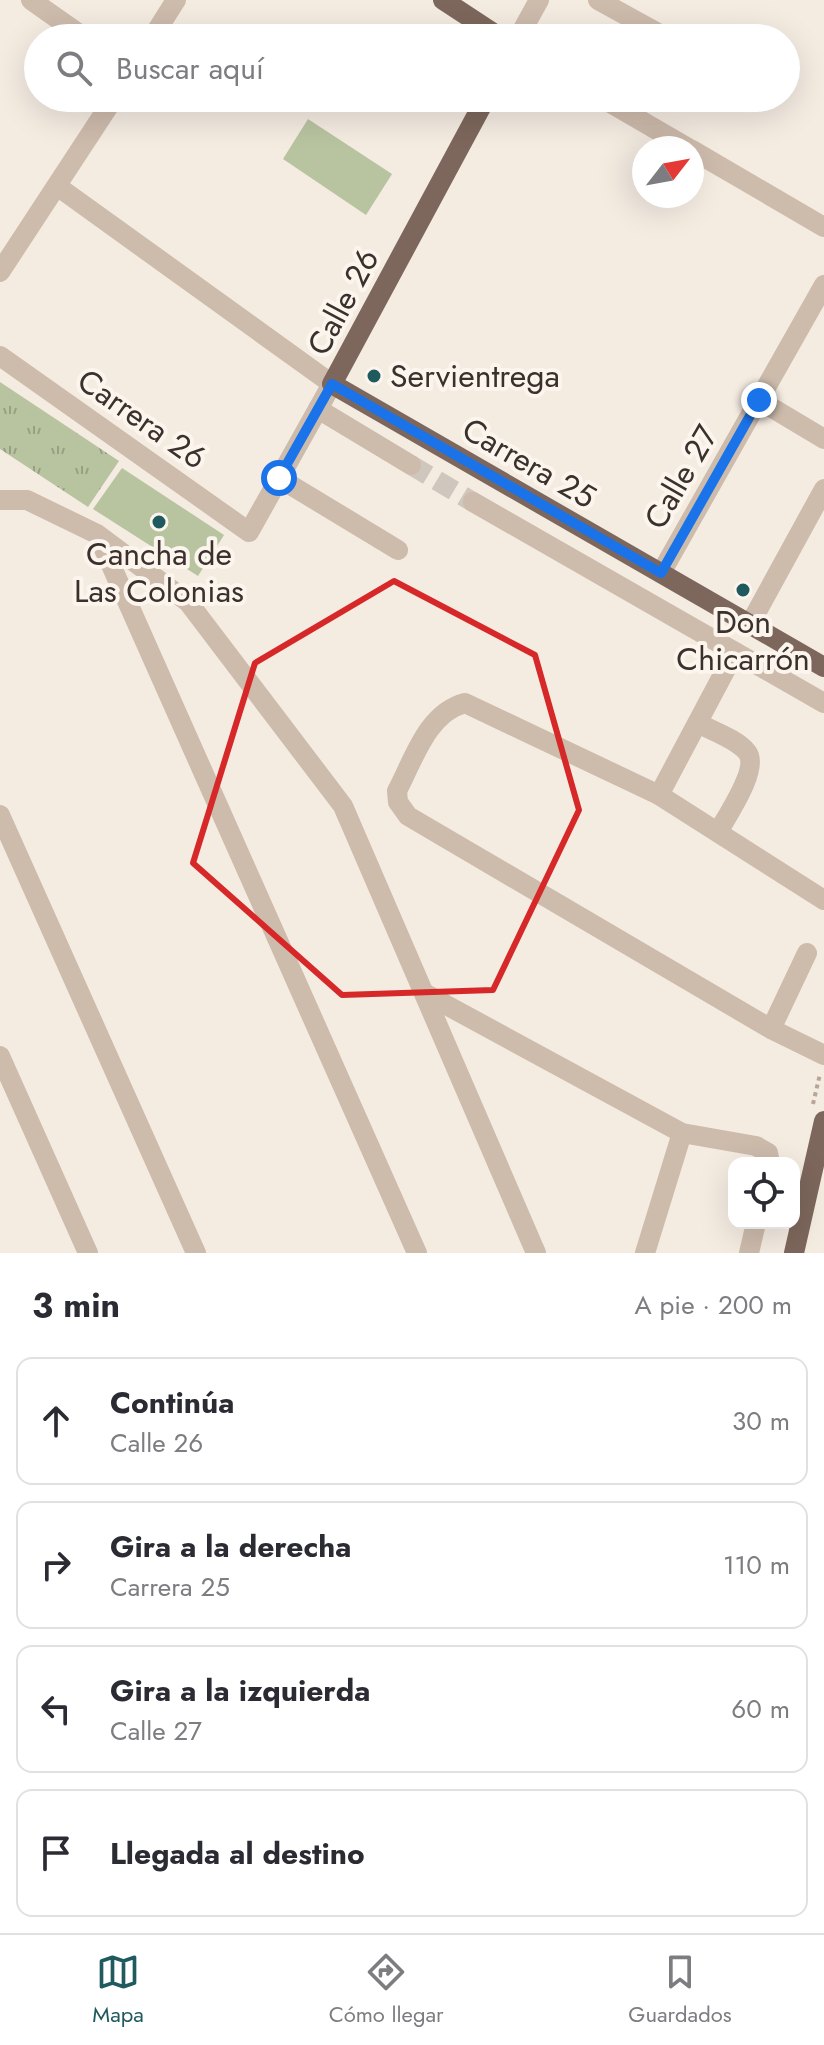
<!DOCTYPE html>
<html lang="es">
<meta charset="utf-8">
<style>
:root{--surface:#fff;--page:#f7f7f7;--text:#2b2b33;--muted:#7c7c81;--line:#e1e1e2;--accent:#1f5a5e}
body{margin:0;font-family:Jost,sans-serif;background:var(--page);color:var(--text)}
.controls{position:absolute;right:24px;bottom:24px;display:grid;overflow:hidden;border-radius:16px;box-shadow:0 8px 32px #0002}
.controls button{width:72px;height:72px;display:grid;place-items:center;padding:0;border:0;border-bottom:2px solid var(--line);background:var(--surface);color:var(--text);font:40px sans-serif}
.compass{position:absolute;left:632px;top:136px;width:72px;height:72px;border-radius:50%;background:var(--surface);box-shadow:0 8px 32px #0002;rotate:59deg}
.stop{position:absolute;width:24px;height:24px;margin:-18px;border:6px solid #1a73e8;border-radius:50%;background:#fff}
.stop.end{background:#1a73e8;border-color:#fff;box-shadow:0 2px 8px #0008}
.list{margin:0;padding:0;list-style:none}
h2{display:flex;justify-content:space-between;align-items:center;height:104px;margin:0;padding:0 32px;font-size:34px}
h2 small{font-size:26px;font-weight:400;color:var(--muted)}
.list li{display:grid;grid-template-columns:52px 1fr auto;gap:24px;align-items:center;box-sizing:border-box;height:128px;margin:0 16px 16px;padding:0 16px;border:2px solid var(--line);border-radius:16px}
.list b{display:block;font-size:30px;white-space:nowrap}
.list p{margin:0;font-size:26px;white-space:nowrap;color:var(--muted)}
.list em{font-size:26px;font-style:normal;color:var(--muted)}
.icon{flex:none;width:44px;height:44px;fill:none;stroke:currentColor;stroke-width:2;stroke-linecap:round;stroke-linejoin:round}
.map{position:relative;flex:none;width:824px;height:1253px;overflow:hidden}
.search{position:absolute;background:var(--surface);box-shadow:0 8px 32px #0002;left:24px;right:24px;top:24px;height:88px;display:flex;align-items:center;gap:20px;box-sizing:border-box;padding:0 28px;border-radius:44px;color:var(--muted);font-size:30px}
.sheet{height:680px;background:var(--surface)}
nav{display:flex;justify-content:space-around;align-items:center;box-sizing:border-box;height:112px;border-top:2px solid var(--line);background:var(--surface);font-size:22px;color:var(--muted)}
nav a{display:grid;justify-items:center;gap:4px}
nav .on{color:var(--accent)}
.map>svg:first-child{display:block}
</style>
<div class="map">
<svg width="824" height="1253" viewBox="0 0 824 1253">
<defs>
<pattern id="park-tufts" width="24" height="20" patternUnits="userSpaceOnUse" patternTransform="scale(2)"><rect width="24" height="20" fill="#b8c4a0"/><path d="M3 7l-1-3M5 7V3M7 7l1-3M15 17l-1-3M17 17v-4M19 17l1-3" fill="none" stroke="#97a083"/></pattern>
</defs>
<rect width="100%" height="100%" fill="#f4ebe1"/>
<g fill="#b8c4a0">
<polygon points="308,119 392,174 366,215 283,159"/>
<polygon points="122,468 224,535 198,576 93,509"/>
</g>
<polygon fill="url(#park-tufts)" points="0,382 119,461 88,507 0,449"/>
<g fill="none" stroke-linecap="round" stroke-linejoin="round">
<polyline stroke="#cfc6bd" stroke-width="20" stroke-dasharray="20 10" stroke-linecap="butt" points="411,465 473,502"/>
<polyline stroke="#b9a596" stroke-width="4" stroke-dasharray="4 4" stroke-linecap="butt" points="813,1104 820,1074"/>
<g stroke="#cdbbac" stroke-width="20">
<polyline points="31,0 85,38"/>
<polyline points="598,0 667,38"/>
<polyline points="152,38 176,0"/>
<polyline points="518,38 539,0"/>
<polyline points="602,98 688,148"/>
<polyline points="692,150 824,227"/>
<polyline points="0,272 114,98"/>
<polyline points="0,356 249,532 332,384 57,186"/>
<polyline points="759,400 824,439"/>
<polyline points="318,409 411,465"/>
<polyline points="279,478 398,550"/>
<polyline points="0,500 27,500 97,534 188,602 343,806 536,1253"/>
<polyline points="473,502 824,703"/>
<polyline points="99,538 417,1253"/>
<polyline points="661,573 824,285"/>
<polyline points="750,624 824,489"/>
<path d="M 735,652 L 659,795 L 465,703 C 427,713 414,759 397,791 L 398,802 L 408,816 L 771,1029 L 824,1055"/>
<path d="M 698,723 C 712,731 737,739 747,752 C 760,768 727,816 718,832"/>
<polyline points="659,795 824,900"/>
<polyline points="0,815 196,1253"/>
<polyline points="426,994 682,1133 756,1146 768,1153 770,1163"/>
<polyline points="771,1029 807,953"/>
<polyline points="0,1056 88,1253"/>
<polyline points="645,1253 682,1133"/>
<polyline points="749,1253 756,1223"/>
</g>
<g stroke="#7d675c" stroke-width="20">
<polyline points="443,0 501,38"/>
<polyline points="486,98 332,384 824,667"/>
<polyline points="794,1253 824,1121"/>
</g>
</g>
<g fill="none" stroke-linecap="round" stroke-linejoin="round">
<polyline stroke="#1a73e8" stroke-width="10" points="279,478 332,384 661,573 759,400"/>
</g>
<path fill="none" stroke="#d62828" stroke-width="6" stroke-linejoin="round" d="M 394,581 L 535,655 L 579,810 L 493,990 L 342,995 L 193,863 L 255,663 Z"/>
<g fill="#1f5a5e" stroke="#fbf5ee" stroke-width="3">
<circle cx="374" cy="376" r="8"/>
<circle cx="159" cy="522" r="8"/>
<circle cx="743" cy="590" r="8"/>
</g>
<g text-anchor="middle" dominant-baseline="central" stroke-width="8" stroke-linejoin="round" paint-order="stroke">
<g font-size="32" fill="#3b302b" stroke="#fbf5ee">
<text transform="translate(343 302) rotate(-62)">Calle 26</text>
<text transform="translate(142 419) rotate(35)">Carrera 26</text>
<text transform="translate(529 463) rotate(30)">Carrera 25</text>
<text transform="translate(681 477) rotate(-60)">Calle 27</text>
</g>
<g font-size="32" fill="#3b302b" stroke="#fbf5ee">
<text x="390" y="376" text-anchor="start">Servientrega</text>
<text x="159" y="554">Cancha de<tspan x="159" dy="37">Las Colonias</tspan></text>
<text x="743" y="622">Don<tspan x="743" dy="37">Chicarrón</tspan></text>
</g>
</g>
</svg>
<div class="controls">
<button><svg class="icon" aria-label="locate" viewBox="0 0 24 24"><circle cx="12" cy="12" r="6"/><path d="M12 2v4M12 18v4M2 12h4M18 12h4"/></svg></button>
</div>
<svg class="compass" viewBox="-18 -18 36 36"><path d="M0-13l5 13h-10z" fill="#e53935"/><path d="M0 13l5-13h-10z" fill="#7c7c81"/></svg>
<div class="stop" style="left:279px;top:478px"></div>
<div class="stop end" style="left:759px;top:400px"></div>
<div class="search"><svg class="icon" aria-label="search" viewBox="0 0 24 24"><circle cx="10" cy="10" r="6"/><path d="M15 15l6 6"/></svg>Buscar aquí</div>
</div>
<section class="sheet">
<h2>3 min<small>A pie · 200 m</small></h2>
<ul class="list">
<li><svg class="icon" aria-label="ahead" viewBox="0 0 24 24"><path d="M12 20V5M6 11l6-6 6 6"/></svg><div><b>Continúa</b><p>Calle 26</p></div><em>30 m</em></li>
<li><svg class="icon" aria-label="right" viewBox="0 0 24 24"><path d="M7 20v-9h11M14 6l5 5-5 5"/></svg><div><b>Gira a la derecha</b><p>Carrera 25</p></div><em>110 m</em></li>
<li><svg class="icon" aria-label="left" viewBox="0 0 24 24"><path d="M17 20v-9H6M10 6l-5 5 5 5"/></svg><div><b>Gira a la izquierda</b><p>Calle 27</p></div><em>60 m</em></li>
<li><svg class="icon" aria-label="arrive" viewBox="0 0 24 24"><path d="M6 21V4h12l-3 4 3 4H6"/></svg><div><b>Llegada al destino</b></div></li>
</ul>
</section>
<nav>
<a class="on"><svg class="icon" aria-label="map" viewBox="0 0 24 24"><path d="M3 6l6-2 6 2 6-2v14l-6 2-6-2-6 2zM9 4v14M15 6v14"/></svg>Mapa</a>
<a><svg class="icon" aria-label="directions" viewBox="0 0 24 24"><path d="M12 3l9 9-9 9-9-9zM9 14v-3h6M13 9l2 2-2 2"/></svg>Cómo llegar</a>
<a><svg class="icon" aria-label="saved" viewBox="0 0 24 24"><path d="M7 4h10v16l-5-4-5 4z"/></svg>Guardados</a>
</nav>
